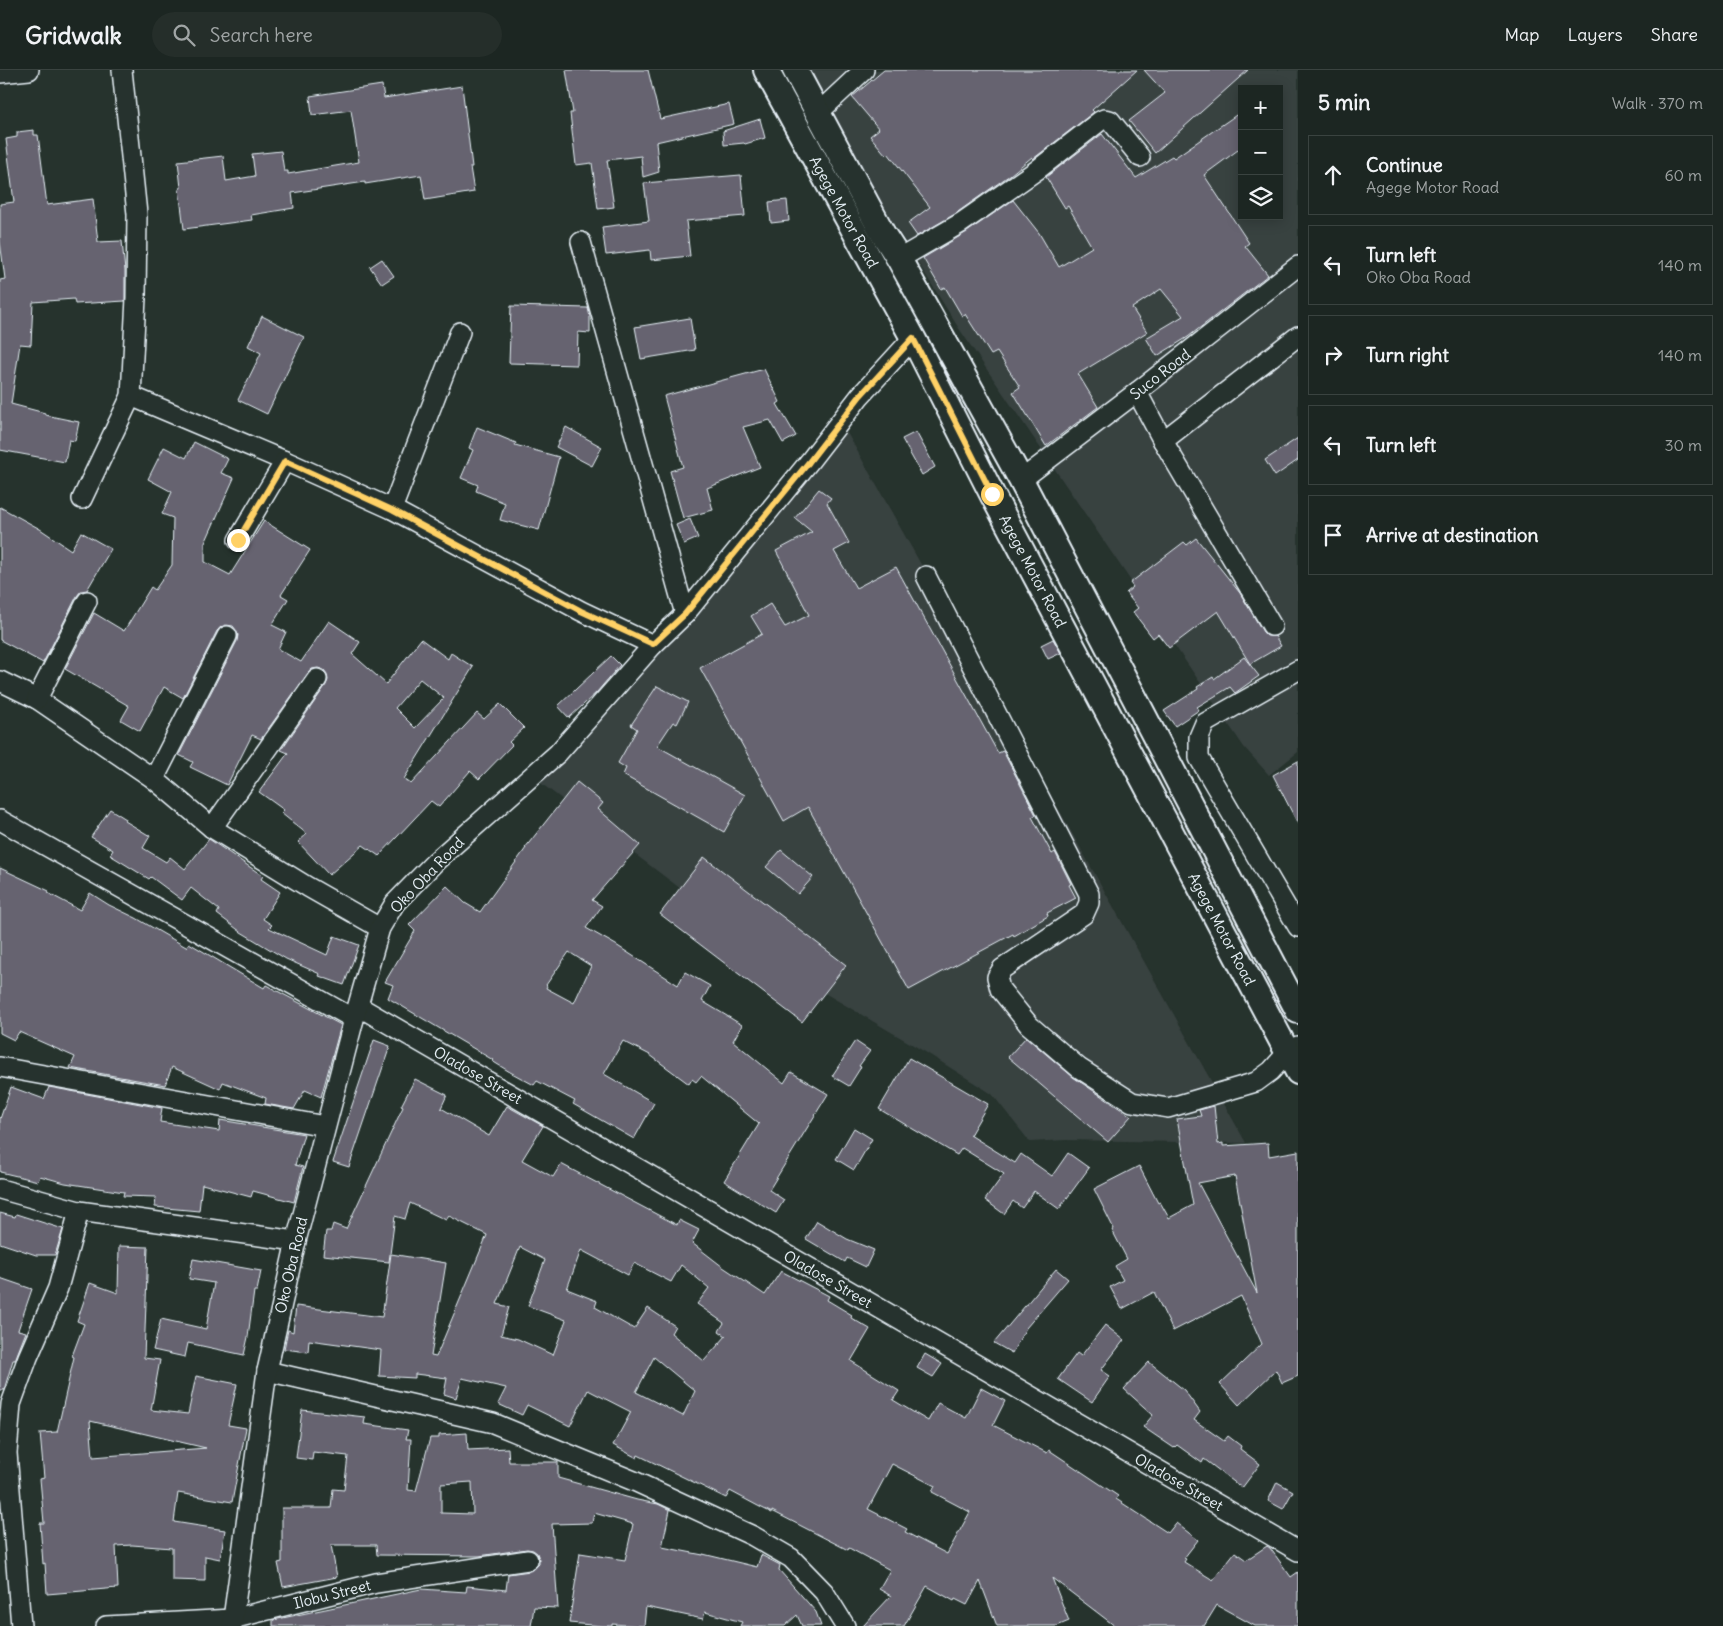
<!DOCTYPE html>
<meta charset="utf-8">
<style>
:root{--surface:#1c2622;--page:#252e2a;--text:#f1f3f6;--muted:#a0a5a5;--line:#3a4340}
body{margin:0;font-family:Delius,sans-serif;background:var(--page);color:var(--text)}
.controls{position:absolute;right:15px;top:15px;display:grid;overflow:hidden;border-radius:0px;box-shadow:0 2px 12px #0003}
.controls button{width:45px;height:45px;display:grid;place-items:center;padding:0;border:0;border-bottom:1px solid var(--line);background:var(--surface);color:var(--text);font:25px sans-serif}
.stop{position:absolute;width:15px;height:15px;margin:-11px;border:4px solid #ffd166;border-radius:50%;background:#fff}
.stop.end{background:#ffd166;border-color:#fff;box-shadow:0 1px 5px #0008}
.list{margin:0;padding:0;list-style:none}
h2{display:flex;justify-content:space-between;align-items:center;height:65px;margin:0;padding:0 20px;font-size:21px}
h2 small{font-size:16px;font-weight:400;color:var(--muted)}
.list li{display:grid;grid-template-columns:32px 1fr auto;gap:15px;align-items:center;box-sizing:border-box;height:80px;margin:0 10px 10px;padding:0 10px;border:1px solid var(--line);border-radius:0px}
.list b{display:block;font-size:19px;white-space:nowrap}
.list p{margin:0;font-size:16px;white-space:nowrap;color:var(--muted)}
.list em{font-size:16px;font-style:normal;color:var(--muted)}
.icon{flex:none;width:28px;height:28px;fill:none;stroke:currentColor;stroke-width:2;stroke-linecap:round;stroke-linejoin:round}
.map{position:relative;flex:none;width:1298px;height:1556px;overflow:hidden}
header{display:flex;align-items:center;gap:30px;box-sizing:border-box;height:70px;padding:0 25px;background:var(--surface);border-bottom:1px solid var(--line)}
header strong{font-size:24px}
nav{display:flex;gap:28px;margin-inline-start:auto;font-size:18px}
.search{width:350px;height:45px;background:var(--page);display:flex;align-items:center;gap:12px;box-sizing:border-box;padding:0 18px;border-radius:28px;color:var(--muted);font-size:19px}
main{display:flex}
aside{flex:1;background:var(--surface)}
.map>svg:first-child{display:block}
</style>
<header>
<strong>Gridwalk</strong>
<div class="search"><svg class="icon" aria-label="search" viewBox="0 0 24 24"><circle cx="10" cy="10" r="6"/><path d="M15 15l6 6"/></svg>Search here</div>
<nav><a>Map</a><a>Layers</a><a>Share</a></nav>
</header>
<main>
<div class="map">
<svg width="1298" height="1556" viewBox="0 0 1298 1556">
<rect width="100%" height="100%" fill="#26332d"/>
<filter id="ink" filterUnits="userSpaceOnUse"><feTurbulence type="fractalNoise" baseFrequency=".02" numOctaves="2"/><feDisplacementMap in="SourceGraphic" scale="10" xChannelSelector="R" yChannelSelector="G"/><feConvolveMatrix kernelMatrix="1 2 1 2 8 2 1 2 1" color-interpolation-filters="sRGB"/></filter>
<g filter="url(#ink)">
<g fill="#394241" fill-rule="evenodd">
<path d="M 804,0 L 1298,0 L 1298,682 L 1269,705 L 1244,677 L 958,257 L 825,42 ZM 1242,19 L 1279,19 L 1279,146 L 1242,146 Z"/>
<polygon points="837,345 1246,1073 1065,1070 1030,1072 992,1024 927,983 799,908 538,711"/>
</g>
<g fill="#666470" stroke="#e8f1f8" fill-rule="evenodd">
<polygon points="566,0 648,0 660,49 729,34 734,54 656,72 659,102 643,107 641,86 607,90 614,137 598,139 592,93 576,95 570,43 573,43"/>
<polygon points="884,0 1137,0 1092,40 1094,42 1033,89 1032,87 1010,105 955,144 917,166 908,153 930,137 888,83 886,85 870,66 879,59 852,27"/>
<polygon points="1144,0 1248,0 1155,83 1129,51 1165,23"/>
<polygon points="382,15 384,28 462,16 472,97 470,97 474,122 425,130 421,105 365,114 365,112 292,123 294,138 251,145 252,150 184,159 179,119 181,118 178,91 223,86 226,111 255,106 252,84 281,81 284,101 288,101 288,104 359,92 351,40 312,45 310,26"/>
<polygon points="1242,41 1242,77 1204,105 1249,173 1245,176 1268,205 1188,267 1157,286 1146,268 1183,246 1161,219 1132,238 1147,262 1078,304 1098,337 1046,376 1013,322 1020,317 997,282 991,285 965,244 962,246 945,217 941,219 923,188 967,162 1013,130 1039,163 1059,197 1092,177 1068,136 1065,138 1046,107 1102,64 1136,108 1172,86 1174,88"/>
<polygon points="760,49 765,68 745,74 744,73 724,75 723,61"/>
<polygon points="34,60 34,65 38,65 47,135 93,129 98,172 122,171 125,201 125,231 75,234 74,229 33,232 31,275 20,274 11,334 45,343 45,345 79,352 75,371 69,370 65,392 0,380 0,210 5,209 0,171 0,134 14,132 6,69 17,67 17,62"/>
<polygon points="741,105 745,146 686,151 690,186 651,190 650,180 606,185 602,157 649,151 644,113"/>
<polygon points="787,130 789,151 771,153 769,132"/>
<polygon points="382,189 394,206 382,214 370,197"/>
<polygon points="511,236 588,238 590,247 590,263 578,262 577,295 509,293"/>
<polygon points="262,246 304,267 267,344 238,330 261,283 248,276"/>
<polygon points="690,248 695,280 641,289 635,257"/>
<polygon points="764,299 780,332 777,334 796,366 783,373 770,350 743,357 760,397 707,418 713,440 683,448 670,401 683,397 664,326"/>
<polygon points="477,357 516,373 515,375 559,387 539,460 500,450 505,433 476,421 478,415 461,408 473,380 469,378"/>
<polygon points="566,357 602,377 592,396 556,377"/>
<polygon points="916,362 935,397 922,405 902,369"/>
<polygon points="1298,368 1298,390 1275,406 1265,390"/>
<path d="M 194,372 L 228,389 L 221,403 L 234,408 L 205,473 L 205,492 L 230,505 L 264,451 L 310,480 L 281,525 L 288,529 L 272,555 L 286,562 L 278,579 L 301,592 L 329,551 L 360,572 L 352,584 L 386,614 L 421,569 L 448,589 L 451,583 L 473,597 L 404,709 L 411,714 L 477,643 L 484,649 L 500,634 L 524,658 L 509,672 L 512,675 L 479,709 L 470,701 L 439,737 L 431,731 L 379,786 L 363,775 L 329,805 L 298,772 L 307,764 L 281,743 L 284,740 L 259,722 L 288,683 L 281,680 L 326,615 L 328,610 L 327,604 L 324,600 L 318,598 L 312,599 L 308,603 L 261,669 L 252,665 L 227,715 L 190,697 L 193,692 L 179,685 L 237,571 L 238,565 L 236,560 L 233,556 L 226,555 L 221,557 L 217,561 L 183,628 L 164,617 L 140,661 L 121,650 L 129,636 L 65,599 L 94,543 L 124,561 L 151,517 L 155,520 L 172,495 L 173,448 L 162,444 L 172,422 L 148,409 L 164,377 L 186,388 ZM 420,609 L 444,628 L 415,658 L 395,638 Z"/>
<polygon points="819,419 831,428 827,433 849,473 834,481 856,518 896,497 998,683 1003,681 1036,745 1032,747 1052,784 1055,782 1071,814 1069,815 1076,828 1047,843 1048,846 1014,866 1013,864 909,920 808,737 784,751 700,598 762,564 751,546 770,534 785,557 809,545 776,481 812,462 795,448"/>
<polygon points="0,437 40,459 71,480 81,462 111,479 87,520 81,521 77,526 43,593 0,570"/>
<polygon points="690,449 698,468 684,474 676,455"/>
<polygon points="1196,468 1240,523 1263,562 1267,566 1275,566 1281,576 1250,594 1218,541 1169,578 1158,564 1153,568 1133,542 1138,538 1126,523 1133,517 1130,513 1184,472 1187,475"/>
<polygon points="1053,569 1061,583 1048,589 1041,575"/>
<polygon points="611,586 620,595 597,622 569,648 558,636"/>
<polygon points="1244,587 1259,606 1235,623 1230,617 1197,637 1199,640 1175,656 1164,641 1198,619 1197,617 1213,607 1214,609"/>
<polygon points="657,616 688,632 677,654 673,652 657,676 745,725 724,762 623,705 626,698 618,693 637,659 631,655"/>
<polygon points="1298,691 1298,754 1273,705"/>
<path d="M 577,712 L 603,733 L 598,739 L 640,775 L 592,830 L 602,836 L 586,858 L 616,875 L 678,915 L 685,902 L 710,916 L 702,931 L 742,955 L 733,971 L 784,1013 L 791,1002 L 828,1024 L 769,1120 L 784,1130 L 776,1143 L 724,1111 L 759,1054 L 701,1006 L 696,1012 L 692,1009 L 689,1014 L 650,985 L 623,971 L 604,1004 L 654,1033 L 634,1069 L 573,1034 L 575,1031 L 537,1011 L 534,1015 L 510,1002 L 492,991 L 493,990 L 388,928 L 393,915 L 385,912 L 415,861 L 409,855 L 447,816 L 465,833 L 480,842 L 526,778 L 525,778 ZM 569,882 L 591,896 L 574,933 L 546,918 L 547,916 L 546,915 Z"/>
<polygon points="110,739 126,749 125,751 150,766 143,778 166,792 170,787 185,799 209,769 263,806 261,809 280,822 263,849 272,855 269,858 327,885 334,866 359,875 344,915 319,906 320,904 286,889 241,862 217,844 219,840 191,818 182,830 151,807 149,809 110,785 113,780 91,767"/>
<polygon points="781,780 813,807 798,824 766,797"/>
<polygon points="704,787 846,895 802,952 660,844"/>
<polygon points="0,798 49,821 48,823 80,840 90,823 109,835 136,848 186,877 189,873 264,918 266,915 341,955 321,1027 305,1020 294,1039 265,1034 266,1028 223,1012 220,1019 172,997 165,1015 70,998 75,987 19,962 14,970 0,963"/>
<polygon points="1026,967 1073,1007 1131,1046 1108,1072 1008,987"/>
<polygon points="374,970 390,976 349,1097 333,1092"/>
<polygon points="855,971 870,981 859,996 861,997 849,1016 832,1006"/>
<polygon points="909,988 988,1034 970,1065 1015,1093 1021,1084 1052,1106 1068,1083 1089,1098 1059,1139 1034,1121 1022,1138 1013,1131 1004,1144 985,1130 1004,1104 962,1078 957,1085 879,1039"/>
<path d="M 415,1009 L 447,1025 L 441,1038 L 489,1066 L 507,1036 L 543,1056 L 522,1090 L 553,1107 L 561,1094 L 677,1155 L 679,1150 L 699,1160 L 692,1173 L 723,1197 L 765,1225 L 781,1201 L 829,1226 L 827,1230 L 852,1245 L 851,1248 L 870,1259 L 851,1291 L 899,1321 L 893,1330 L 928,1351 L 938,1333 L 966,1348 L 981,1318 L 1005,1331 L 993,1355 L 1047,1383 L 1049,1380 L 1118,1426 L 1116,1429 L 1168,1463 L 1176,1453 L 1198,1470 L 1184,1488 L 1186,1489 L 1184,1492 L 1213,1510 L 1235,1482 L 1246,1490 L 1267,1476 L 1270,1478 L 1291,1507 L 1298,1502 L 1298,1556 L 1255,1556 L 1217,1535 L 1204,1556 L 1115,1556 L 1052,1508 L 1069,1551 L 1057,1556 L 997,1556 L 980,1511 L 967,1535 L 955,1529 L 954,1531 L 927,1516 L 904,1556 L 863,1556 L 891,1526 L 879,1519 L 890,1500 L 849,1478 L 848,1480 L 772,1441 L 772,1443 L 758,1436 L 730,1421 L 726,1428 L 638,1385 L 637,1388 L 613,1375 L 631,1342 L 588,1320 L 570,1356 L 527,1335 L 522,1345 L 498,1334 L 506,1318 L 462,1308 L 456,1328 L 444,1324 L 447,1308 L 415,1304 L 415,1308 L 379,1306 L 381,1280 L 309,1270 L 308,1282 L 284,1279 L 288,1260 L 293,1262 L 296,1236 L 382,1247 L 391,1184 L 446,1193 L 431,1286 L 436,1287 L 487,1165 L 449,1146 L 446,1150 L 410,1133 L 405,1149 L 395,1146 L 389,1192 L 323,1185 L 326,1161 L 331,1161 L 333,1154 L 346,1159 L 403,1037 L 401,1036 ZM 520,1177 L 545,1190 L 528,1236 L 566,1250 L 553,1285 L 518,1269 L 501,1265 L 509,1237 L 497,1234 ZM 581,1180 L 628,1205 L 634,1193 L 671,1212 L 681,1195 L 709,1218 L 697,1234 L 724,1253 L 719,1261 L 726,1266 L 704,1291 L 671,1263 L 675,1256 L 648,1238 L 634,1259 L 595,1237 L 597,1231 L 567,1219 ZM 654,1287 L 695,1321 L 683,1346 L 636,1322 ZM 892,1394 L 935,1416 L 932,1422 L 970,1442 L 947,1484 L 905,1462 L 907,1459 L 868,1439 Z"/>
<polygon points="11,1017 44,1029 49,1017 162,1038 160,1052 219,1061 220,1050 304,1064 295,1095 303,1097 294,1132 253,1121 251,1127 202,1114 199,1141 155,1137 156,1127 123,1126 124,1122 65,1113 40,1106 38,1111 0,1102 0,1049"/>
<path d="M 1214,1036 L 1218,1074 L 1223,1073 L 1223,1076 L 1268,1073 L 1269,1086 L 1298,1081 L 1298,1306 L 1282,1313 L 1276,1300 L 1239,1335 L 1220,1314 L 1262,1274 L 1241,1226 L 1173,1261 L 1154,1222 L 1122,1239 L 1110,1217 L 1123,1210 L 1115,1196 L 1127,1189 L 1112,1160 L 1114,1159 L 1094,1119 L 1139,1096 L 1158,1133 L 1160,1132 L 1169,1148 L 1193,1135 L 1177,1049 L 1201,1046 L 1199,1040 ZM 1235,1106 L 1257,1223 L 1198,1113 Z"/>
<polygon points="854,1058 872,1069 854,1100 836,1089"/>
<polygon points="0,1143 15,1147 16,1144 63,1159 55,1185 36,1185 0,1173"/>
<polygon points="817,1151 847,1169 874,1180 866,1197 847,1188 845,1192 806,1169"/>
<path d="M 119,1176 L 148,1177 L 144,1288 L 160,1290 L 151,1340 L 188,1344 L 196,1306 L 237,1314 L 228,1355 L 246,1358 L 232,1432 L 178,1423 L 174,1452 L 225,1460 L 220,1489 L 205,1486 L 205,1511 L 172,1510 L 172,1478 L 132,1475 L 116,1476 L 118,1518 L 47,1524 L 45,1493 L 43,1494 L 40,1453 L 44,1453 L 40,1409 L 44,1408 L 40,1363 L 57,1362 L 74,1287 L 72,1286 L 84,1254 L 77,1251 L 90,1213 L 118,1223 ZM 90,1351 L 206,1378 L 93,1387 Z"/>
<polygon points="193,1189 261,1201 257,1221 254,1221 248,1267 244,1285 188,1273 185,1287 153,1280 161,1249 206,1259 214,1213 189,1209"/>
<polygon points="1056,1199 1068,1209 1026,1258 1012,1283 994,1273"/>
<polygon points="0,1208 32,1219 18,1260 26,1262 24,1267 15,1290 13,1290 4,1320 0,1320"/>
<polygon points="1105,1255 1124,1270 1101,1300 1110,1306 1092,1332 1058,1309 1077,1283 1081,1286"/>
<polygon points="925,1284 942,1294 933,1307 917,1298"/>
<polygon points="1149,1292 1184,1320 1200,1342 1194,1350 1224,1371 1228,1366 1241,1376 1240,1379 1260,1394 1242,1418 1204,1389 1202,1393 1177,1375 1174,1378 1143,1357 1153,1345 1124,1319"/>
<path d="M 302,1340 L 365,1347 L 364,1354 L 408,1360 L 406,1369 L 411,1369 L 408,1420 L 416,1421 L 430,1368 L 439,1368 L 439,1365 L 467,1363 L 468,1380 L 508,1378 L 509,1392 L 558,1392 L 558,1408 L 637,1430 L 658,1434 L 670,1440 L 662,1477 L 703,1485 L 703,1484 L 757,1497 L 761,1485 L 780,1495 L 779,1500 L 816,1542 L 821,1556 L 802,1556 L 797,1545 L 785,1556 L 740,1556 L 742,1552 L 705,1542 L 703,1549 L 646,1537 L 644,1556 L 612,1554 L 612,1556 L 603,1556 L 569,1553 L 580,1483 L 625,1490 L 633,1454 L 594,1443 L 592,1453 L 552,1454 L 558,1538 L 534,1537 L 531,1556 L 273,1556 L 273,1550 L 421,1519 L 466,1522 L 467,1516 L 506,1520 L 508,1504 L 530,1501 L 535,1498 L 539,1494 L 539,1489 L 537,1483 L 533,1480 L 527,1479 L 479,1486 L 377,1485 L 376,1475 L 331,1475 L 337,1507 L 283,1517 L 278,1493 L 282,1492 L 282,1438 L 331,1438 L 333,1419 L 344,1420 L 348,1386 L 313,1382 L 312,1390 L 296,1388 ZM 472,1412 L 473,1444 L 441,1443 L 441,1414 Z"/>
<polygon points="1277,1412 1293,1421 1283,1439 1268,1431"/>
</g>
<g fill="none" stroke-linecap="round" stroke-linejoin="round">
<defs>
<g id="minor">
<polyline points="0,3 29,0"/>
<polyline points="818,43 864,0"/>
<polyline points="581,172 685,544"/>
<polyline points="899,189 961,153 1037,100 1100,51 1104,49 1110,50 1140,87"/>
<polyline points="1137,322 1163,371 1272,556"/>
<polyline points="131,326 285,391 392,439 581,541 653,575"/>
<polyline points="1163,371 1298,266"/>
<polyline points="1021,410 1137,322 1298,196"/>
<polyline points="82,429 131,326 136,228 137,144 122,0"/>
<polyline points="392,439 460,262"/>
<polyline points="238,470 285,391"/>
<polyline points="926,506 1089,824 1089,833 1084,844 1002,899 997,907 1000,919 1029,955 1079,998 1132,1032 1168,1038 1256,1012 1271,1001 1288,982 1298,976"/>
<polyline points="1298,600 1205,653 1199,667 1199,688 1298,857"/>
<polyline points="0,611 37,629 154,709 212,758 308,817 380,858"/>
<polyline points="37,629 87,531"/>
<polyline points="154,709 227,566"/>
<polyline points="0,750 354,949"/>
<polyline points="212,758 317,609"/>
<polyline points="358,936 1298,1481"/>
<polyline points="0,997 325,1056"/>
<polyline points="0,1119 79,1141 296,1171"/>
<polyline points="267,1301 493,1353 634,1411 753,1466 791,1488 824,1522 845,1556"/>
<polyline points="21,1556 7,1383 11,1334 28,1287 58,1218 79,1141"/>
<polyline points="106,1556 232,1549 376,1513 528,1490"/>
<polyline points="232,1556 267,1301 296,1171 354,949 380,858 395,833 436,791 558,683 653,575 685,544 809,392 860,326 913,268"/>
</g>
<g id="major">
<polyline points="766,0 913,268 992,424 1298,1002"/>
<polyline points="795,0 883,164 899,189 1021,410 1298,941"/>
</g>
</defs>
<use href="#minor" stroke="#e8f1f8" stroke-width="22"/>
<use href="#major" stroke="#e8f1f8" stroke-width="28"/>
<use href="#minor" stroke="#26332d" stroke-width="19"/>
<use href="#major" stroke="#26332d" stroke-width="24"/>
</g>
</g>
<g fill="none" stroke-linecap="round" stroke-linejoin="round" filter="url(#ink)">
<polyline stroke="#ffd166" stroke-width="6" points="238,470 285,391 392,440 581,541 653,574 685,544 809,392 860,326 913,268 992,424"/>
</g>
<g text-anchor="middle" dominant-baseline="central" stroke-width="4" stroke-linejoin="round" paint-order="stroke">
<g font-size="15" fill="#e8f1f8" stroke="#26332d">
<text transform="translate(844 142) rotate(61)">Agege Motor Road</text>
<text transform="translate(1160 304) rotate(-38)">Suco Road</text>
<text transform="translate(1033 501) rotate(62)">Agege Motor Road</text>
<text transform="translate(427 805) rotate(-46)">Oko Oba Road</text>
<text transform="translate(1222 859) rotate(62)">Agege Motor Road</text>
<text transform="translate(478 1005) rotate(30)">Oladose Street</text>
<text transform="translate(291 1195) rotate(-77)">Oko Oba Road</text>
<text transform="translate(828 1209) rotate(30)">Oladose Street</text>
<text transform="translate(1179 1412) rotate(30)">Oladose Street</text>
<text transform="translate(332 1524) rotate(-14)">Ilobu Street</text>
</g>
</g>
</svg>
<div class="controls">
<button>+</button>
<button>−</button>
<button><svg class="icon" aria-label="layers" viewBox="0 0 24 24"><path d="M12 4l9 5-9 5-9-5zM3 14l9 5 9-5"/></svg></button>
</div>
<div class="stop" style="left:992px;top:424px"></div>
<div class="stop end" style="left:238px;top:470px"></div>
</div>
<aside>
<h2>5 min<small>Walk · 370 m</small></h2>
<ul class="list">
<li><svg class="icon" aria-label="ahead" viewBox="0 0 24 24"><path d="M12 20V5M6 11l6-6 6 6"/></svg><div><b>Continue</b><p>Agege Motor Road</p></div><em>60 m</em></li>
<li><svg class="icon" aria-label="left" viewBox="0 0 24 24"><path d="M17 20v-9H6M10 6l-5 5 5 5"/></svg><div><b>Turn left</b><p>Oko Oba Road</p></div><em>140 m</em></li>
<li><svg class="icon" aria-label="right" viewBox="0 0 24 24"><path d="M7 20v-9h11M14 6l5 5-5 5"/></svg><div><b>Turn right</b></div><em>140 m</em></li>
<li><svg class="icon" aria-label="left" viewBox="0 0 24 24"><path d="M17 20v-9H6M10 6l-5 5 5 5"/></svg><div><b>Turn left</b></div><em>30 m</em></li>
<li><svg class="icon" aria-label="arrive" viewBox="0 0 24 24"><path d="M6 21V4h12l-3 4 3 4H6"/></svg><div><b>Arrive at destination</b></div></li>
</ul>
</aside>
</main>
